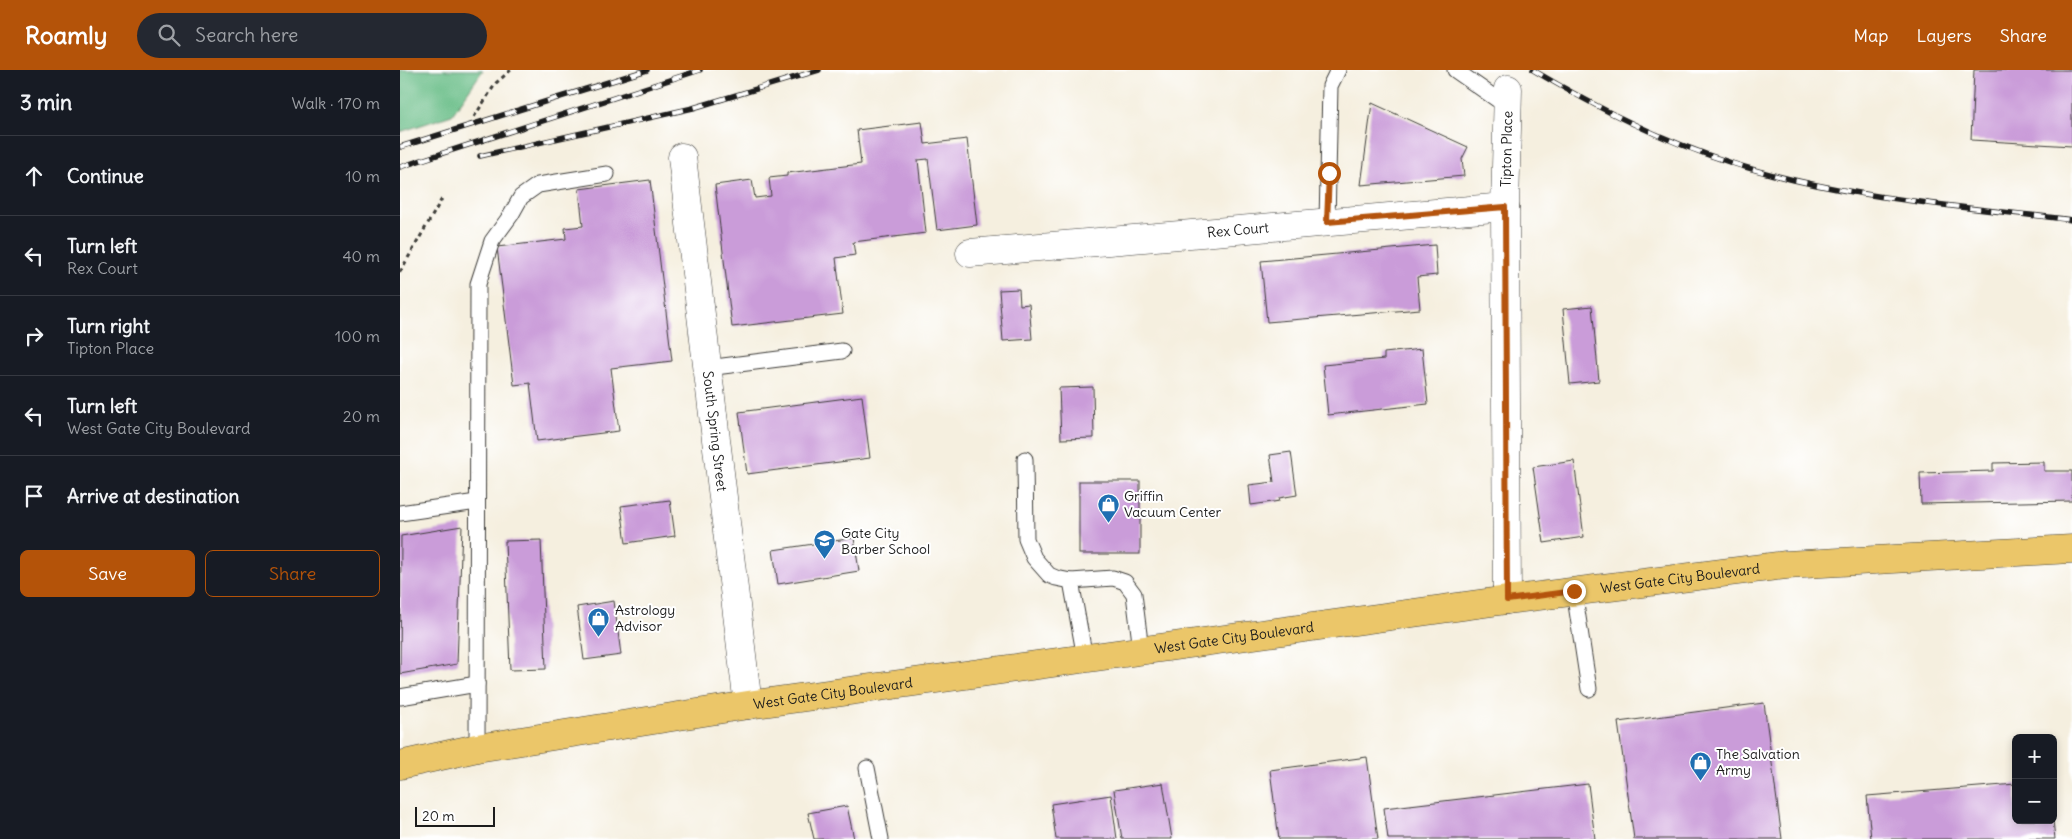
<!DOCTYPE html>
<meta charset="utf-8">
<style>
:root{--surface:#171b24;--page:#242831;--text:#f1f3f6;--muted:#9ea1a6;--line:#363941;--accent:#b45309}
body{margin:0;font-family:Delius,sans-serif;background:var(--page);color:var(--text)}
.controls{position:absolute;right:15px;bottom:15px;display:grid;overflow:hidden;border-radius:8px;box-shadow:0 2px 8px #0003}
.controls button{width:45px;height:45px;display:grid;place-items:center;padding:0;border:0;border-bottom:1px solid var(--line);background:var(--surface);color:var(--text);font:25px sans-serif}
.scale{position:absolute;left:15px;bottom:12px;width:80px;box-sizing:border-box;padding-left:5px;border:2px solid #1c1c1c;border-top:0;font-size:14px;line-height:18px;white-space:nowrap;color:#1c1c1c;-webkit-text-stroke:4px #fff;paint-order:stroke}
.stop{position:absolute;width:15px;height:15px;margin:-11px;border:4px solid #b45309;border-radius:50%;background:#fff}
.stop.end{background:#b45309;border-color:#fff;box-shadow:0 1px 5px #0008}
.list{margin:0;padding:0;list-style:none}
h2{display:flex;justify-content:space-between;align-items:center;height:65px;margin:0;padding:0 20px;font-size:21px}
h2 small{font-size:16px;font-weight:400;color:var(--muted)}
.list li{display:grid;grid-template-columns:32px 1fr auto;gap:15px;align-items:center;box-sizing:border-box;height:80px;padding:0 20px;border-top:1px solid var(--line)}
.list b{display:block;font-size:19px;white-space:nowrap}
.list p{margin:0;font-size:16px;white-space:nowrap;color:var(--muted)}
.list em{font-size:16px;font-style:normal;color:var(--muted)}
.actions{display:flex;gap:10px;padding:15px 20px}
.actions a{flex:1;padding:11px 0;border:1px solid var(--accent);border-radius:8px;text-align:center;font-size:18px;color:var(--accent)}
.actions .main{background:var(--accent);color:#fff}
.icon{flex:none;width:28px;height:28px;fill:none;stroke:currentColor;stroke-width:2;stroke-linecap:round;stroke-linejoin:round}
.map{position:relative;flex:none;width:1672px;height:769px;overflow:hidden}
header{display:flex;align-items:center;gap:30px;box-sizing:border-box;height:70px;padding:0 25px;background:var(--accent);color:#fff}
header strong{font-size:24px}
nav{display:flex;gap:28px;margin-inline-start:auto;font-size:18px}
.search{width:350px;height:45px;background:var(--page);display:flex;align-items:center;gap:12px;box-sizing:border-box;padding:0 18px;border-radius:28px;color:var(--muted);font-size:19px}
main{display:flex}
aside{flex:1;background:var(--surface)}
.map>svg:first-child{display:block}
</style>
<header>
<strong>Roamly</strong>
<div class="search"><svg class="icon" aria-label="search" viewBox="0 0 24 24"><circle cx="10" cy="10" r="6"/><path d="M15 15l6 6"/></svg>Search here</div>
<nav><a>Map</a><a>Layers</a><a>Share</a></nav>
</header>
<main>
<aside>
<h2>3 min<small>Walk · 170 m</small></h2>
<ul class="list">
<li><svg class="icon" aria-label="ahead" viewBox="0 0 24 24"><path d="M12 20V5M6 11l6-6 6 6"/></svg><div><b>Continue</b></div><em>10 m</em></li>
<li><svg class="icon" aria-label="left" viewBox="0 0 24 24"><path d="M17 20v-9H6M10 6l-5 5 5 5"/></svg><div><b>Turn left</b><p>Rex Court</p></div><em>40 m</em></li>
<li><svg class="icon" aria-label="right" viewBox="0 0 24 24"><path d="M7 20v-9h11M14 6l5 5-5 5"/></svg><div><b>Turn right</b><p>Tipton Place</p></div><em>100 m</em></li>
<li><svg class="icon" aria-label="left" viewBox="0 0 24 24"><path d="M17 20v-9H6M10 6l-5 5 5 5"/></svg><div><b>Turn left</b><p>West Gate City Boulevard</p></div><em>20 m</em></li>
<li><svg class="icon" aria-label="arrive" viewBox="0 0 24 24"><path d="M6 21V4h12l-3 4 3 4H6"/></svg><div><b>Arrive at destination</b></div></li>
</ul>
<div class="actions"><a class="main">Save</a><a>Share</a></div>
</aside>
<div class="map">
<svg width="1672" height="769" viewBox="0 0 1672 769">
<rect width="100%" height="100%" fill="#fff"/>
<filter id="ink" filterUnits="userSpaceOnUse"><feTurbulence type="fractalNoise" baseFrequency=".02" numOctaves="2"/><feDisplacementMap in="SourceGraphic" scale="10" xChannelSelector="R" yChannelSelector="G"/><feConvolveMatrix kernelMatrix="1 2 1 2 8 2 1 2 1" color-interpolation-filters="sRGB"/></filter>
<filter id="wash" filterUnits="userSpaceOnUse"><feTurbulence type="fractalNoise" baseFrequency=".0096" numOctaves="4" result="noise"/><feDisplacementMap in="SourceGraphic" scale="20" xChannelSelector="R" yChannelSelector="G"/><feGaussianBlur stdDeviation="1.12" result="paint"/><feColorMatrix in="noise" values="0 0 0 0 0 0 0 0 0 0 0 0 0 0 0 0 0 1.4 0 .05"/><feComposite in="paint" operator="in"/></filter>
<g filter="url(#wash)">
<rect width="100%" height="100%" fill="#f5efdf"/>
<polygon fill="#6ec08c" stroke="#456e54" points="0,0 83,0 52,45 0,62"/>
<g id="blocks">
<g fill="#ca9cd9">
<polygon points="1574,0 1672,0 1672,76 1571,70"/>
<polygon points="972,33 1068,77 1062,89 1064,106 961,115"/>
<polygon points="522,52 525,74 567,69 577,155 537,160 528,89 518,90 526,163 453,172 455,185 436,188 443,244 332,257 315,115 352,110 355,128 371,126 369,108 387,106 387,103 461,94 457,60"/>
<polygon points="250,110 272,291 211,298 219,361 137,371 130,313 114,315 97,177 166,169 165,158 183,156 179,119"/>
<polygon points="1035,175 1037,205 1017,207 1020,239 867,252 861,191"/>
<polygon points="619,219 620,235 629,234 632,269 603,271 599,220"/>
<polygon points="1192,236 1199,311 1170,314 1163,239"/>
<polygon points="1022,279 1028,334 928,345 923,295 984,289 984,283"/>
<polygon points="693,317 694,368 661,369 659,318"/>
<polygon points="462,326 470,388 347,404 339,342"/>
<polygon points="891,382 897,425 879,428 880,431 851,435 849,415 874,412 870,385"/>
<polygon points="1174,391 1184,467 1144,473 1133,397"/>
<polygon points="1644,392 1644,401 1672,401 1672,431 1521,434 1520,403 1593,401 1593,393"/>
<rect x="679" y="411" width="61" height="73"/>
<polygon points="270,430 275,466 226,473 221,436"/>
<polygon points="62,456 57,594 0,604 1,466"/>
<polygon points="454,468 459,501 378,514 373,480"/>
<polygon points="141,470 146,599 110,600 105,471"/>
<polygon points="214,531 221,585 184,590 177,537"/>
<polygon points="1364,633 1382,769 1234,769 1218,652"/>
<polygon points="967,687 978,769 879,769 870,700"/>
<polygon points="763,713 772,769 722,769 714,720"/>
<polygon points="1188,714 1195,769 988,769 984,738"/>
<polygon points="1616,714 1616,750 1653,750 1655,769 1471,769 1467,726"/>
<polygon points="711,725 717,769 656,769 651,734"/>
<polygon points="447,736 454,769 414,769 408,743"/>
</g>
</g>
</g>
<g filter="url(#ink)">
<use href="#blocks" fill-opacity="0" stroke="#3d3c39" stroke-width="1"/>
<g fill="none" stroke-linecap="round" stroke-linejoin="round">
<defs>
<g id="service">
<polyline points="1055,0 1108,37"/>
<polyline points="927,152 930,16 938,0"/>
<polyline points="307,298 442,281"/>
<polyline points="625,389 626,469 634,488 649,505 656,508 671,511 713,508 725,512 734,524 741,580"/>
<polyline points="0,443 77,432"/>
<polyline points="671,511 685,588"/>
<polyline points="1174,521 1189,619"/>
<polyline points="0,627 77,614"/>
<polyline points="77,678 78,214 92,171 111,145 121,127 138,115 207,104"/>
<polyline points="467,698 481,769"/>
</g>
<g id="minor">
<path id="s1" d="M 282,87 L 348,635"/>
<path id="s2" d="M 570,183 L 1105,137"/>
<path id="s3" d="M 1107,530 L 1105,137 L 1108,19"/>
</g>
<g id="primary">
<path id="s4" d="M 0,695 L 77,678 L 348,635 L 1107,530 L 1386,495 L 1672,479"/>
</g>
</defs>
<use href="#service" stroke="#3d3c39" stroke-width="17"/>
<use href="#minor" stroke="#3d3c39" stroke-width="29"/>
<use href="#primary" stroke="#3d3c39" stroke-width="29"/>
<g stroke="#3d3c39" stroke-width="3" stroke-dasharray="4 4" stroke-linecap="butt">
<polyline points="74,47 96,13 111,0"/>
<polyline points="0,202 43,127"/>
</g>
<use href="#service" stroke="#fff" stroke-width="15"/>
<use href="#minor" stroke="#fff" stroke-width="28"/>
<use href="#primary" stroke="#ebc669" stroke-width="28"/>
<defs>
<g id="rail">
<path d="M 1133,0 C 1199,39 1258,69 1332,93 C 1441,128 1559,136 1672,150"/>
<polyline points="0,77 247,0"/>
<polyline points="80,86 293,38 419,0"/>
<polyline points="0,97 300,0"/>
</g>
</defs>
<use href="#rail" stroke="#1c1c1c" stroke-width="5.5"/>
<use href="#rail" stroke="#fff" stroke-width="4" stroke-dasharray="11" stroke-linecap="butt"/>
</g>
</g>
<g fill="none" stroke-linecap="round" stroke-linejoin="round" filter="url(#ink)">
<polyline stroke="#b45309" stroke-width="6" points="929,103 927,152 1105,137 1107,530 1174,521"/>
</g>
<defs>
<symbol id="shop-pin" viewBox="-11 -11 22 30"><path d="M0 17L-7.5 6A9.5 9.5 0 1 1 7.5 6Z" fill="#1f6fb2" stroke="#fff"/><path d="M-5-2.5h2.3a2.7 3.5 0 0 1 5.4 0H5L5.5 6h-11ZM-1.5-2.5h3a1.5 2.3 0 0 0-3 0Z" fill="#fff"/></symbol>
<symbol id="school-pin" viewBox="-11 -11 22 30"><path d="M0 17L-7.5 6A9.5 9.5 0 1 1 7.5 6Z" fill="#1f6fb2" stroke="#fff"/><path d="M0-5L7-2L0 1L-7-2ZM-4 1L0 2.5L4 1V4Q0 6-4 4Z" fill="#fff"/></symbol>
</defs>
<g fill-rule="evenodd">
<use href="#shop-pin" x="696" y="422" width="25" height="34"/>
<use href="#school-pin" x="412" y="458" width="25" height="34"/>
<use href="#shop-pin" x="186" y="536" width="25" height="34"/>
<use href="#shop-pin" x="1288" y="680" width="25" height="34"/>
</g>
<g text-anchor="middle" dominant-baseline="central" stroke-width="4" stroke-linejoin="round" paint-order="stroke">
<g font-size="14" fill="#1c1c1c" stroke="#fff">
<text stroke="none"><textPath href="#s3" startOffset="451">Tipton Place</textPath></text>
<text stroke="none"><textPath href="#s2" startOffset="269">Rex Court</textPath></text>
<text stroke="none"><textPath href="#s1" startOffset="276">South Spring Street</textPath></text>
<text stroke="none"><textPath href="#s4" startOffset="1294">West Gate City Boulevard</textPath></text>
<text stroke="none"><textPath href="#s4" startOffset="844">West Gate City Boulevard</textPath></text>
<text stroke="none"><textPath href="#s4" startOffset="439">West Gate City Boulevard</textPath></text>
</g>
<g font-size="14" fill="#1c1c1c" stroke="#fff" text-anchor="start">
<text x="724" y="426">Griffin<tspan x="724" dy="16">Vacuum Center</tspan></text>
<text x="441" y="463">Gate City<tspan x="441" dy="16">Barber School</tspan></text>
<text x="215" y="540">Astrology<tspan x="215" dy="16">Advisor</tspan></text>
<text x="1316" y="684">The Salvation<tspan x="1316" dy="16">Army</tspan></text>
</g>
</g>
</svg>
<div class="controls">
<button>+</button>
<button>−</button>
</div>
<div class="scale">20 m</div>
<div class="stop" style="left:929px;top:103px"></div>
<div class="stop end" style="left:1174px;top:521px"></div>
</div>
</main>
